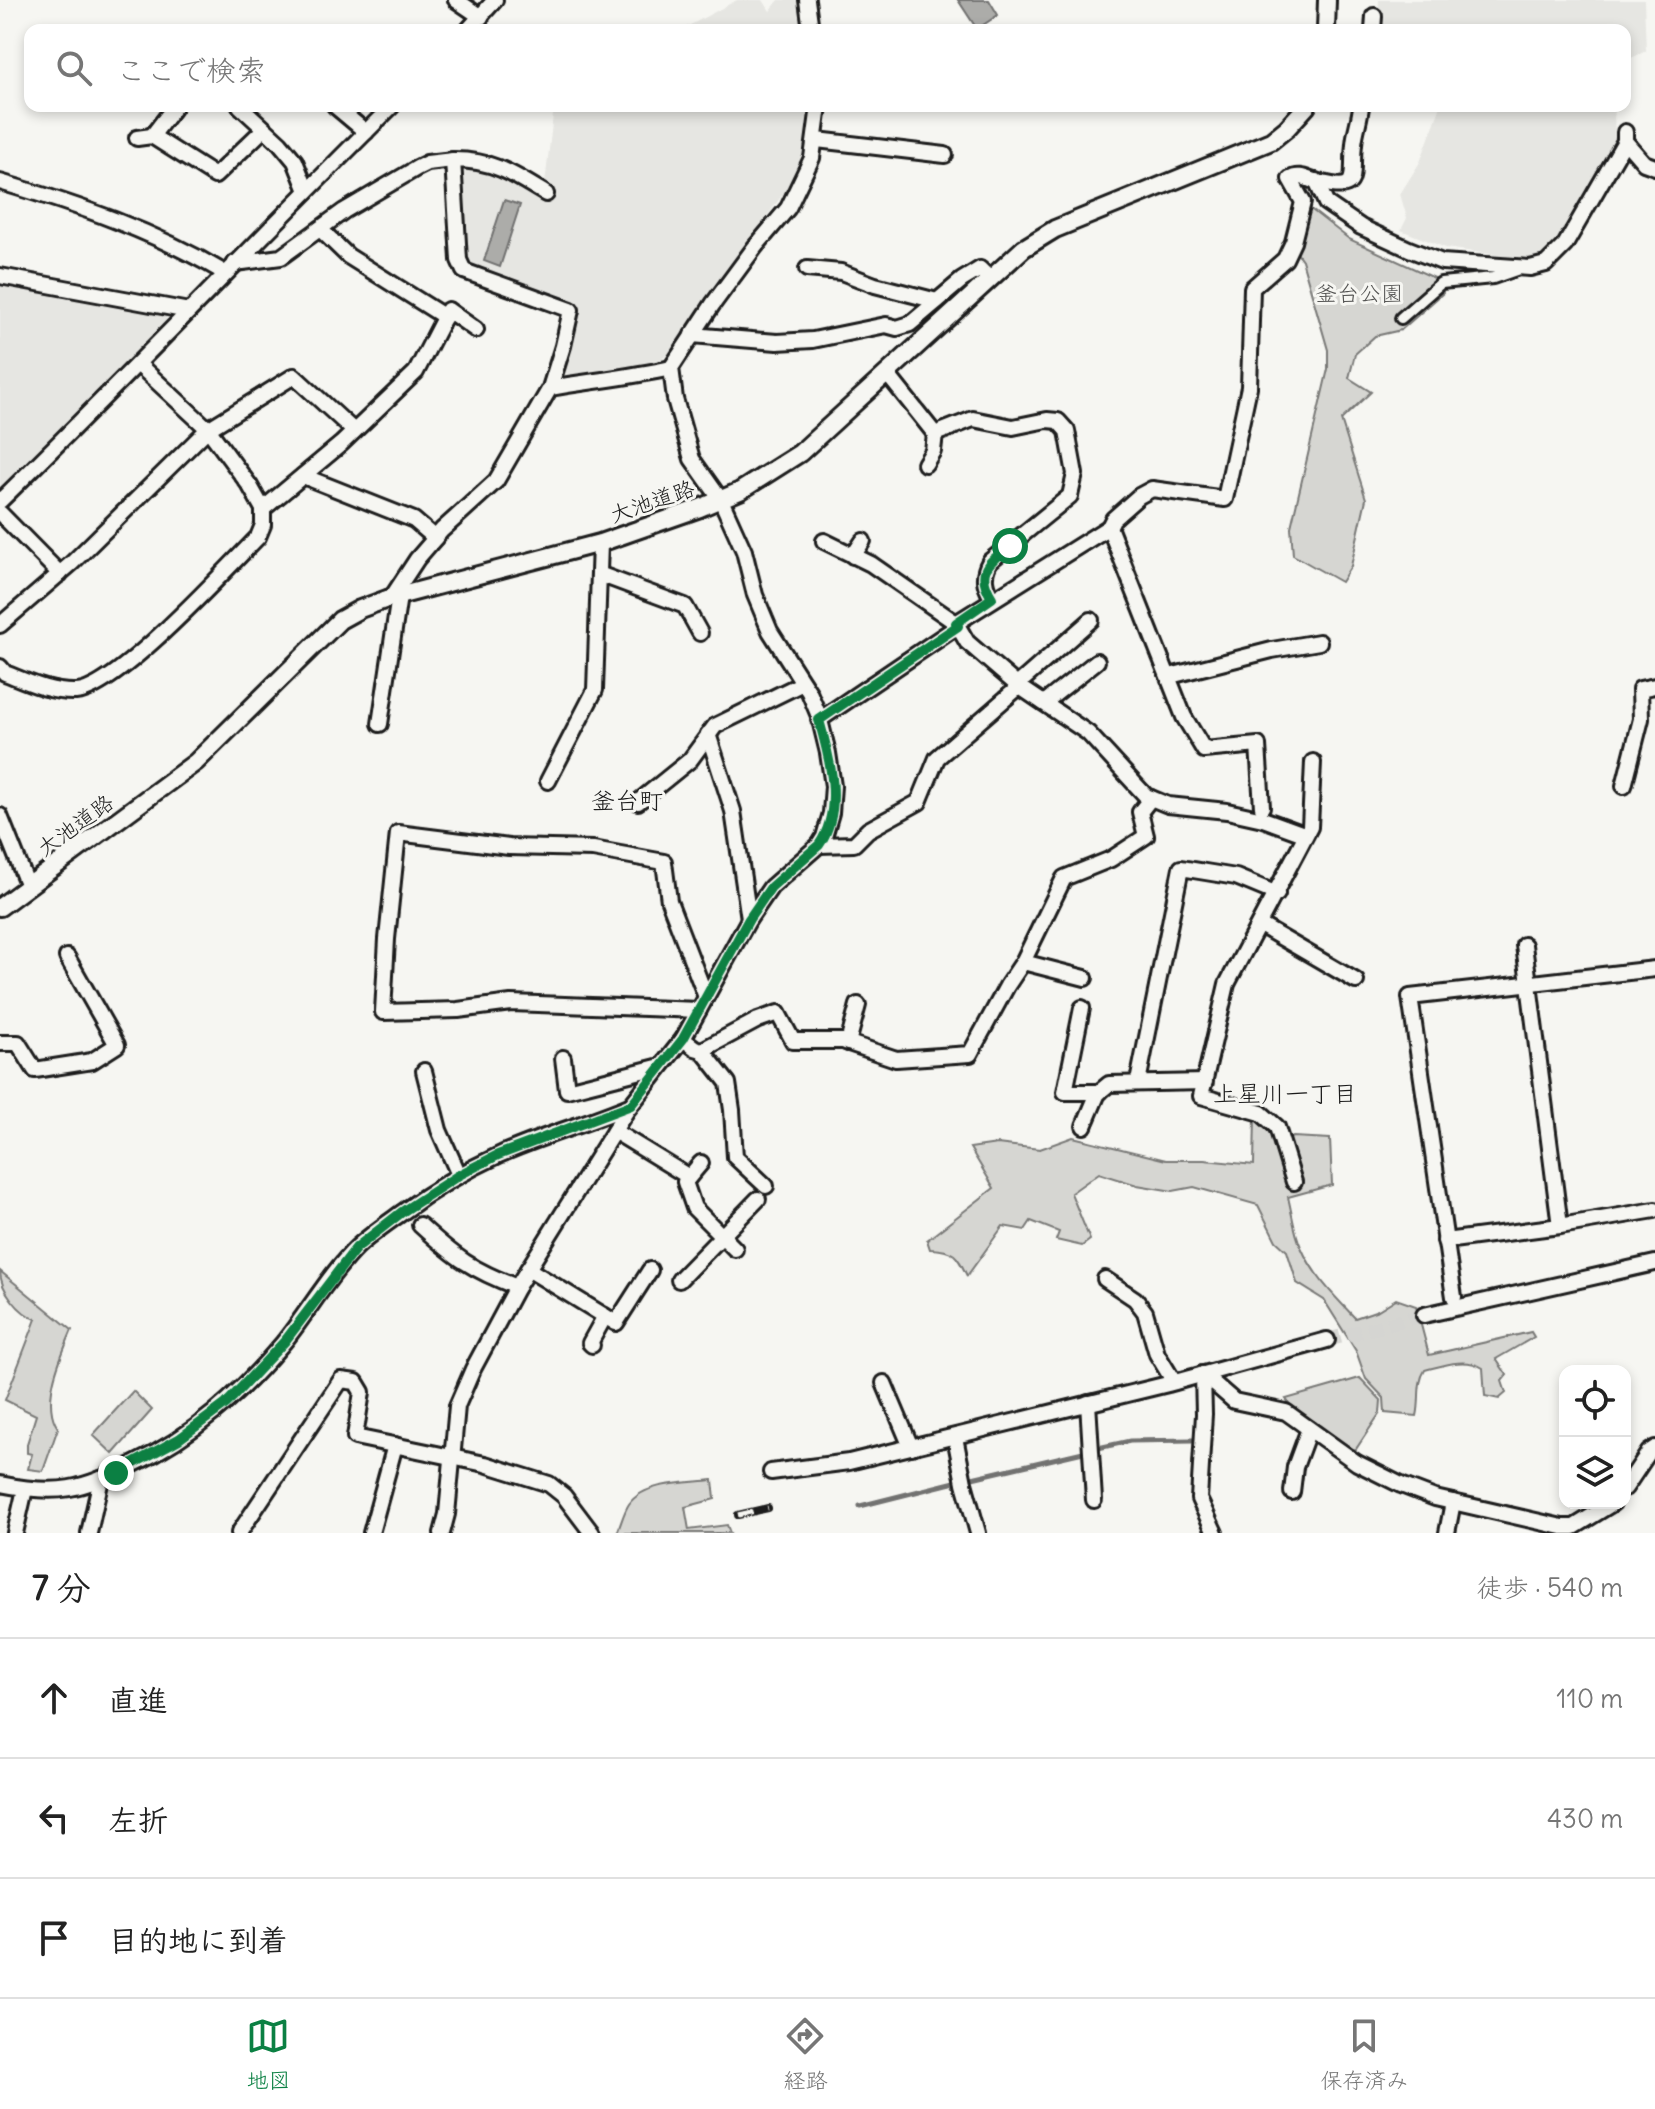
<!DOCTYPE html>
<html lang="ja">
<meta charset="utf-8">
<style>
:root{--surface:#fff;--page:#f2f2f2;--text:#222;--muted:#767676;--line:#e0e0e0;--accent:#0b8043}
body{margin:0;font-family:Delius,"Klee One",sans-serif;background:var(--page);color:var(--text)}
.controls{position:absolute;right:24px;bottom:24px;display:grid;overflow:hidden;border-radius:16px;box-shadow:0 4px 12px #0003}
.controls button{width:72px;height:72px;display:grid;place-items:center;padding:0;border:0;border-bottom:2px solid var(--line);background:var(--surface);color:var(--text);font:40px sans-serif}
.stop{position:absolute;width:24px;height:24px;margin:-18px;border:6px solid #0b8043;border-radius:50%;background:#fff}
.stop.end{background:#0b8043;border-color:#fff;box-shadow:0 2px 8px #0008}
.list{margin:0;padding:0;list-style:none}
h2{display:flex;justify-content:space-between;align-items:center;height:104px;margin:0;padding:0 32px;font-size:34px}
h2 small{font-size:26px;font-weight:400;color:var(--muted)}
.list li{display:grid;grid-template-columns:52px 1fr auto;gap:24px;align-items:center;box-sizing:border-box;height:120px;padding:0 32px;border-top:2px solid var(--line)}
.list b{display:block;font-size:30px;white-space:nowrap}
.list em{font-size:26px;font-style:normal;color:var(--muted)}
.icon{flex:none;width:44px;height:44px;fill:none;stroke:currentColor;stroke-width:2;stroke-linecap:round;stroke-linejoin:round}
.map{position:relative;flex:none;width:1655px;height:1533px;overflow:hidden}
.search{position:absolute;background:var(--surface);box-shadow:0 4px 12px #0003;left:24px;right:24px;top:24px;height:88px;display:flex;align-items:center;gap:20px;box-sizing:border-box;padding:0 28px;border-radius:16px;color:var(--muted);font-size:30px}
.sheet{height:464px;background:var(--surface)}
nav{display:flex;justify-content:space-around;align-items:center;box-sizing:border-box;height:112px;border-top:2px solid var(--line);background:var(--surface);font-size:22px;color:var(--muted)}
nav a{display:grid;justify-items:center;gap:4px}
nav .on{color:var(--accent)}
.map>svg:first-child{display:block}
</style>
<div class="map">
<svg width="1655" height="1533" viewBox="0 0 1655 1533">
<rect width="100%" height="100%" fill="#f6f6f2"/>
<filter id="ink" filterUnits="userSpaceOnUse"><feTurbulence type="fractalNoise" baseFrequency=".0125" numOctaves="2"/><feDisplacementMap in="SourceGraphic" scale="16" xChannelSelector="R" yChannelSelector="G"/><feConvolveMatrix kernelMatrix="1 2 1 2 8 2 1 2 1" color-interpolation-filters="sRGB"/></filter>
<g filter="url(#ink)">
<g fill="#e6e6e2">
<polygon points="737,0 763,0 770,11 779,0 799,0 803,30 681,30"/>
<polygon points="1379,0 1644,0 1646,51 1625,61 1625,30 1377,30"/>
<polygon points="554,106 812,106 814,121 808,153 796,176 668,354 652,367 640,371 561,375 579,309 469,268 465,260 460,170 467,166 484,171 538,196 545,184"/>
<polygon points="1441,106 1614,106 1615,144 1559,242 1543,256 1530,260 1446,248 1401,230 1407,218 1400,194 1420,162"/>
<polygon points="0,283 165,313 168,323 0,492"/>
</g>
<g fill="#d6d6d2" stroke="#797977" stroke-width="2">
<polygon points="1308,207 1349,239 1441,281 1443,293 1401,330 1375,336 1355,354 1349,378 1371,392 1341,420 1366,499 1351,566 1341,582 1293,555 1291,527 1328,369 1328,350 1302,260 1297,253"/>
<path d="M 1255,1117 L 1271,1134 L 1276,1143 L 1293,1137 L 1330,1139 L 1332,1185 L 1288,1197 C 1292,1213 1294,1232 1301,1247 C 1313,1275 1335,1297 1355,1318 L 1378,1310 L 1396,1299 L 1416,1306 L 1429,1355 L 1531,1332 L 1534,1337 L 1496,1359 L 1507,1375 L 1502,1381 L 1506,1393 L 1499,1399 L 1485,1396 L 1483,1368 C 1466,1357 1444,1365 1425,1370 C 1416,1384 1421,1400 1417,1416 L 1385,1413 L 1384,1398 L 1366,1379 L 1356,1351 L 1324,1300 L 1297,1283 L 1287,1251 L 1276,1241 L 1258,1205 L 1194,1187 L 1173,1191 L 1137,1185 L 1099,1173 L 1071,1193 L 1090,1240 L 1082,1246 L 1056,1240 L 1059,1232 L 1031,1221 L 1025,1230 L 1003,1226 L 967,1276 C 957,1255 955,1250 930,1249 L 927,1240 L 994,1188 L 970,1148 L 997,1144 L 1040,1149 L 1073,1137 L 1166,1160 L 1204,1160 L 1254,1165 Z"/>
<path d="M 0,1271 L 72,1330 C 61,1356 40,1402 58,1428 L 43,1471 L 28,1469 L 32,1454 L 27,1453 L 27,1444 L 36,1415 L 5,1400 L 36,1319 C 20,1314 0,1290 0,1271 Z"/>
<polygon points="1360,1378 1381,1400 1380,1413 1356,1449 1348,1451 1292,1407 1286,1399"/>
<polygon points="133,1391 152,1410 113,1454 93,1435"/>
<path d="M 713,1480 L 715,1499 L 685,1507 L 689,1530 L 727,1525 L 730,1533 L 617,1533 C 621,1524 624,1511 629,1504 C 645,1481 689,1483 713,1480 Z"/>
</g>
<g fill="#acaca9" stroke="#727271" stroke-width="2">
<polygon points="958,0 989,0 998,15 977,29"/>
<polygon points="504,200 520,205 500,267 484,261"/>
</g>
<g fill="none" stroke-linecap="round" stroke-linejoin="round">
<g stroke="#727271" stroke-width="5">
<polyline points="1098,1448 1130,1441 1193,1440"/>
<polyline points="968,1479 1083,1452"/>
<polyline points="860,1506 959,1481"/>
</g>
<polyline stroke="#d5d5d2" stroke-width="14" stroke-dasharray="14 7" stroke-linecap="butt" points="1327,1340 1424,1315"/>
<defs>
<polyline id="pedestrian" points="1401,318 1441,283 1493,278 1516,270"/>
<g id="minor">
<polyline points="456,0 481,17"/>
<polyline points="807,0 811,30"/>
<polyline points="468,30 495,0"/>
<polyline points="1373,30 1374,16"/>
<polyline points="240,106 280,143 295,161 307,191"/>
<polyline points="335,106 366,132"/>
<polyline points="152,136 175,106"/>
<polyline points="137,138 152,136 215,176 264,129"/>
<polyline points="817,140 945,155"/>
<polyline points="1625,141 1644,163 1655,167"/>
<polyline points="1316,181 1326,203 1361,227 1409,249 1442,262 1530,268 1546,264 1565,245 1625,141 1625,132"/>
<path d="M 0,182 C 78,205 154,231 225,273"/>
<polyline points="320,229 348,256 445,317"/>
<polyline points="235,263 281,257 344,211 417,168 427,163 453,160"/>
<polyline points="807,269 841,272 875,285 937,301"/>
<polyline points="0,276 189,311"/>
<polyline points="692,335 777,342 813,340 886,325 897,328 910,324 962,280 980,269 990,279"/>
<polyline points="139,365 208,429 250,486 263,509"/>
<path d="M 888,375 L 935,434 L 973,419 L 1013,427 L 1047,420 L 1058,421 L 1067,431 L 1075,474 L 1070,496 L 990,561 C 982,575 984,585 992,598"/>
<path d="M 550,388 C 591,381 631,377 671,368"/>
<polyline points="925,464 933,451 935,434"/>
<polyline points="303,476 414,520 435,538"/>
<path d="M 0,501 C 133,371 260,237 392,106"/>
<polyline points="0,513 60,574"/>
<path d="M 1109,527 L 1113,519 L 1139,496 L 1152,489 L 1225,499 L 1249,387 L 1252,288 L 1285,259 L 1293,242 L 1303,202 L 1290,179 C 1298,174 1305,178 1314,181 C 1363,194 1350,179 1354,144 C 1355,131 1360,119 1361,106"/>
<polyline points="824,541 871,564 956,623 967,642 1017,685 1088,733 1146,796 1168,805 1227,811 1263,819 1304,834"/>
<polyline points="853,556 863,541"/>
<polyline points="599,574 685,606 700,633"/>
<path d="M 392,597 L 417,559 L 442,530 L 496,481 L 550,388 L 563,346 L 571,310 L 464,271 L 459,260 L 453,160 C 493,160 514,174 546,194"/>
<polyline points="956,623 1109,527 1184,717 1204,750 1258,745 1262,807"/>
<polyline points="0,625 72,563 208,429 294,376 354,431"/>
<path d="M 0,667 L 5,673 C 28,682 51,693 76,692 C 115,691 226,569 258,537 L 263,525 L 263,509 L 341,444 L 416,372 L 448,310 L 476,330"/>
<polyline points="1170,676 1272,650 1319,642"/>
<polyline points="1017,685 1091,620"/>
<polyline points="1044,703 1097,661"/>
<polyline points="819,720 958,626"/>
<polyline points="380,724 399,596"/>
<polyline points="708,734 733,811 749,919"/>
<polyline points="548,781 595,690 600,543"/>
<polyline points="1624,786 1641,719 1640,689 1655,686"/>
<polyline points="638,802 690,760 715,726 803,683"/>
<polyline points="0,816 28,886"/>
<polyline points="819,845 854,844 868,830 919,802 937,758 1020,686"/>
<polyline points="1260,925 1356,981"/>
<polyline points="1524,945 1560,1226"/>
<polyline points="1023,962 1085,978"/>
<polyline points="1082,1008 1065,1092 1100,1092"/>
<polyline points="699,1010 511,1003 458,1010 383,1012 387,939 398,833 509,847 593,849 664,862 669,901 706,997"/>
<polyline points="683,1039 695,1048 702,1050 758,1020 778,1013 793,1041 843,1041 896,1059 970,1054 1007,986 1023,962 1064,878 1111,859 1146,836 1140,812 1151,798"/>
<polyline points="0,1043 18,1043 35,1070 92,1061 117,1045 67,957"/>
<polyline points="848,1043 858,1005"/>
<polyline points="702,1050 728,1083 732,1110 735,1157 766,1186"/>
<polyline points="563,1058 567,1090 661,1066"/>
<polyline points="424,1071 439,1130 459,1175"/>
<polyline points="1138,1082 1181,868 1236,877 1277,894"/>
<polyline points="1084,1126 1098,1093 1109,1084 1205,1082"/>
<polyline points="614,1131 689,1177"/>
<polyline points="701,1163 685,1182 694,1208 735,1249"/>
<polyline points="1294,1182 1277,1127 1261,1113 1201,1096 1227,984 1310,827 1313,762"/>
<path d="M 420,1225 C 456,1258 472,1270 517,1287"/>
<polyline points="1445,1241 1560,1226 1655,1210"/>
<polyline points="528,1269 616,1323 650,1270"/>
<polyline points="1105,1279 1135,1299 1145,1312 1157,1354 1174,1382"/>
<polyline points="679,1280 758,1199"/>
<polyline points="1454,1297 1410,997 1655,969"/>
<polyline points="1424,1315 1655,1263"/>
<polyline points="592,1345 590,1343 605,1316"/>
<polyline points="1203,1374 1234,1401 1286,1412 1357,1463 1401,1485 1435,1498 1562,1527 1574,1527 1613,1503"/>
<polyline points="1203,1374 1204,1414 1199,1499 1215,1533"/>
<polyline points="884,1383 911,1447"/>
<polyline points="1088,1403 1094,1500"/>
<polyline points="955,1437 964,1483 978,1533"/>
<polyline points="771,1472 849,1462 1168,1384 1327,1340"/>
<path d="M 0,1484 C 59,1496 80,1490 134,1464 C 193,1436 240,1394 283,1343 C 306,1315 331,1272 357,1247 C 370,1235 386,1224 400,1214 C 431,1191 464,1171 499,1155 C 541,1136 586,1124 629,1106"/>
<polyline points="1625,1488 1649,1452 1655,1448"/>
<polyline points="1292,1492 1295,1467 1309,1429"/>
<polyline points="15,1533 25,1489"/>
<polyline points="89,1533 101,1479"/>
<polyline points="239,1533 341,1380 356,1382 362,1392 355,1437 485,1464 549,1484 564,1496 592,1533"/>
<polyline points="371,1533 395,1445"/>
<polyline points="442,1533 447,1514 457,1406 473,1369 517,1287 627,1110 683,1039 749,919 771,887 819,845 824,837 831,813 833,786 828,753 819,716 809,692 770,631 755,595 744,551 721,500 692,459 675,399 671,368 713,304 755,247 788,208 812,158 819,106"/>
<polyline points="1447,1533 1453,1502"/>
</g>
<g id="tertiary">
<polyline points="1326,30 1327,0"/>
<polyline points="0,907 196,762 340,620 360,609 387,599 600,543 700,508 740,491 800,453 1024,248 1055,229 1271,141 1287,128 1307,106"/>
</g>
</defs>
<use href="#pedestrian" stroke="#1c1c1c" stroke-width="16"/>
<use href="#minor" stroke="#1c1c1c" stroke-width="20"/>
<use href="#tertiary" stroke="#1c1c1c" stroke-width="22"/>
<use href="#pedestrian" stroke="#f6f6f2" stroke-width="10"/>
<use href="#minor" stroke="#f6f6f2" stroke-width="14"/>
<use href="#tertiary" stroke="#f6f6f2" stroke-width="16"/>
<defs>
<polyline id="rail" points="738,1515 768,1508"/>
</defs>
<use href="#rail" stroke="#1c1c1c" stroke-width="8"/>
<use href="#rail" stroke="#f6f6f2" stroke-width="5" stroke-dasharray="15" stroke-linecap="butt"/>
</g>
</g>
<g fill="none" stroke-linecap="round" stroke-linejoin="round" filter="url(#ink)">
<path stroke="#0b8043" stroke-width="10" d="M 116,1473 L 179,1439 L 226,1404 L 285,1341 L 356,1248 L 402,1212 L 459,1175 L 498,1155 L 631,1105 L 683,1039 L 749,919 L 771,887 L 819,845 C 844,809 830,759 819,720 L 958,626 L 956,623 L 992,598 C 975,571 988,563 1010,546"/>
</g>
<g text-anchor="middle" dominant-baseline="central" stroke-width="6" stroke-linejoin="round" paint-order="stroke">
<g font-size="22" fill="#545453" stroke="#f6f6f2">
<text x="1359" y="293">釜台公園</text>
</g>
<g font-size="22" fill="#1c1c1c" stroke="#f6f6f2">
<text transform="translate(652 501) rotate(-19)">大池道路</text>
<text transform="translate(75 825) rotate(-36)">大池道路</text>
</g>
<g font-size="24" fill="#1c1c1c" stroke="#f6f6f2">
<text x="627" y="800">釜台町</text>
<text x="1285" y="1093">上星川一丁目</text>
</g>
</g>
</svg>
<div class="controls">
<button><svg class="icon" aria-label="locate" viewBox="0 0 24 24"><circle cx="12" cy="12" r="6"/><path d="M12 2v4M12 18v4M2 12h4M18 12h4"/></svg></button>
<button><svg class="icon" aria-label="layers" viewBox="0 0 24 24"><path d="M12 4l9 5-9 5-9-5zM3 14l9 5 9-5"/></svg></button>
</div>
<div class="stop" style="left:1010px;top:546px"></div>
<div class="stop end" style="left:116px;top:1473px"></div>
<div class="search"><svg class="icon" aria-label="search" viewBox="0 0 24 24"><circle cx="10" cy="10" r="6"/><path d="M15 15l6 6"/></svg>ここで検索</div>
</div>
<section class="sheet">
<h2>7 分<small>徒歩 · 540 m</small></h2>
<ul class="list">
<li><svg class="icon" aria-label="ahead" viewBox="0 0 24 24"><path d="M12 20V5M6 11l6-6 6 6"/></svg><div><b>直進</b></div><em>110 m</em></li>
<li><svg class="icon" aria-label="left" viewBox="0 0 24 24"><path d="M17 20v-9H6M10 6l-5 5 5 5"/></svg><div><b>左折</b></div><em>430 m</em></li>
<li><svg class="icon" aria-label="arrive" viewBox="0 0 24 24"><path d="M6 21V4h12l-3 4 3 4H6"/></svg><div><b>目的地に到着</b></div></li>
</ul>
</section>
<nav>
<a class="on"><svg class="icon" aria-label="map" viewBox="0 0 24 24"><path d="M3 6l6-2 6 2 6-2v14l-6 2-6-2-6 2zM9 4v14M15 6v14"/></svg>地図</a>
<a><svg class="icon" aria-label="directions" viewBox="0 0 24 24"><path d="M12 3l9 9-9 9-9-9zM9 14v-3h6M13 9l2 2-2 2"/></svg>経路</a>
<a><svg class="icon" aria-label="saved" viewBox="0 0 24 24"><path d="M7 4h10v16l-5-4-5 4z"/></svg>保存済み</a>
</nav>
